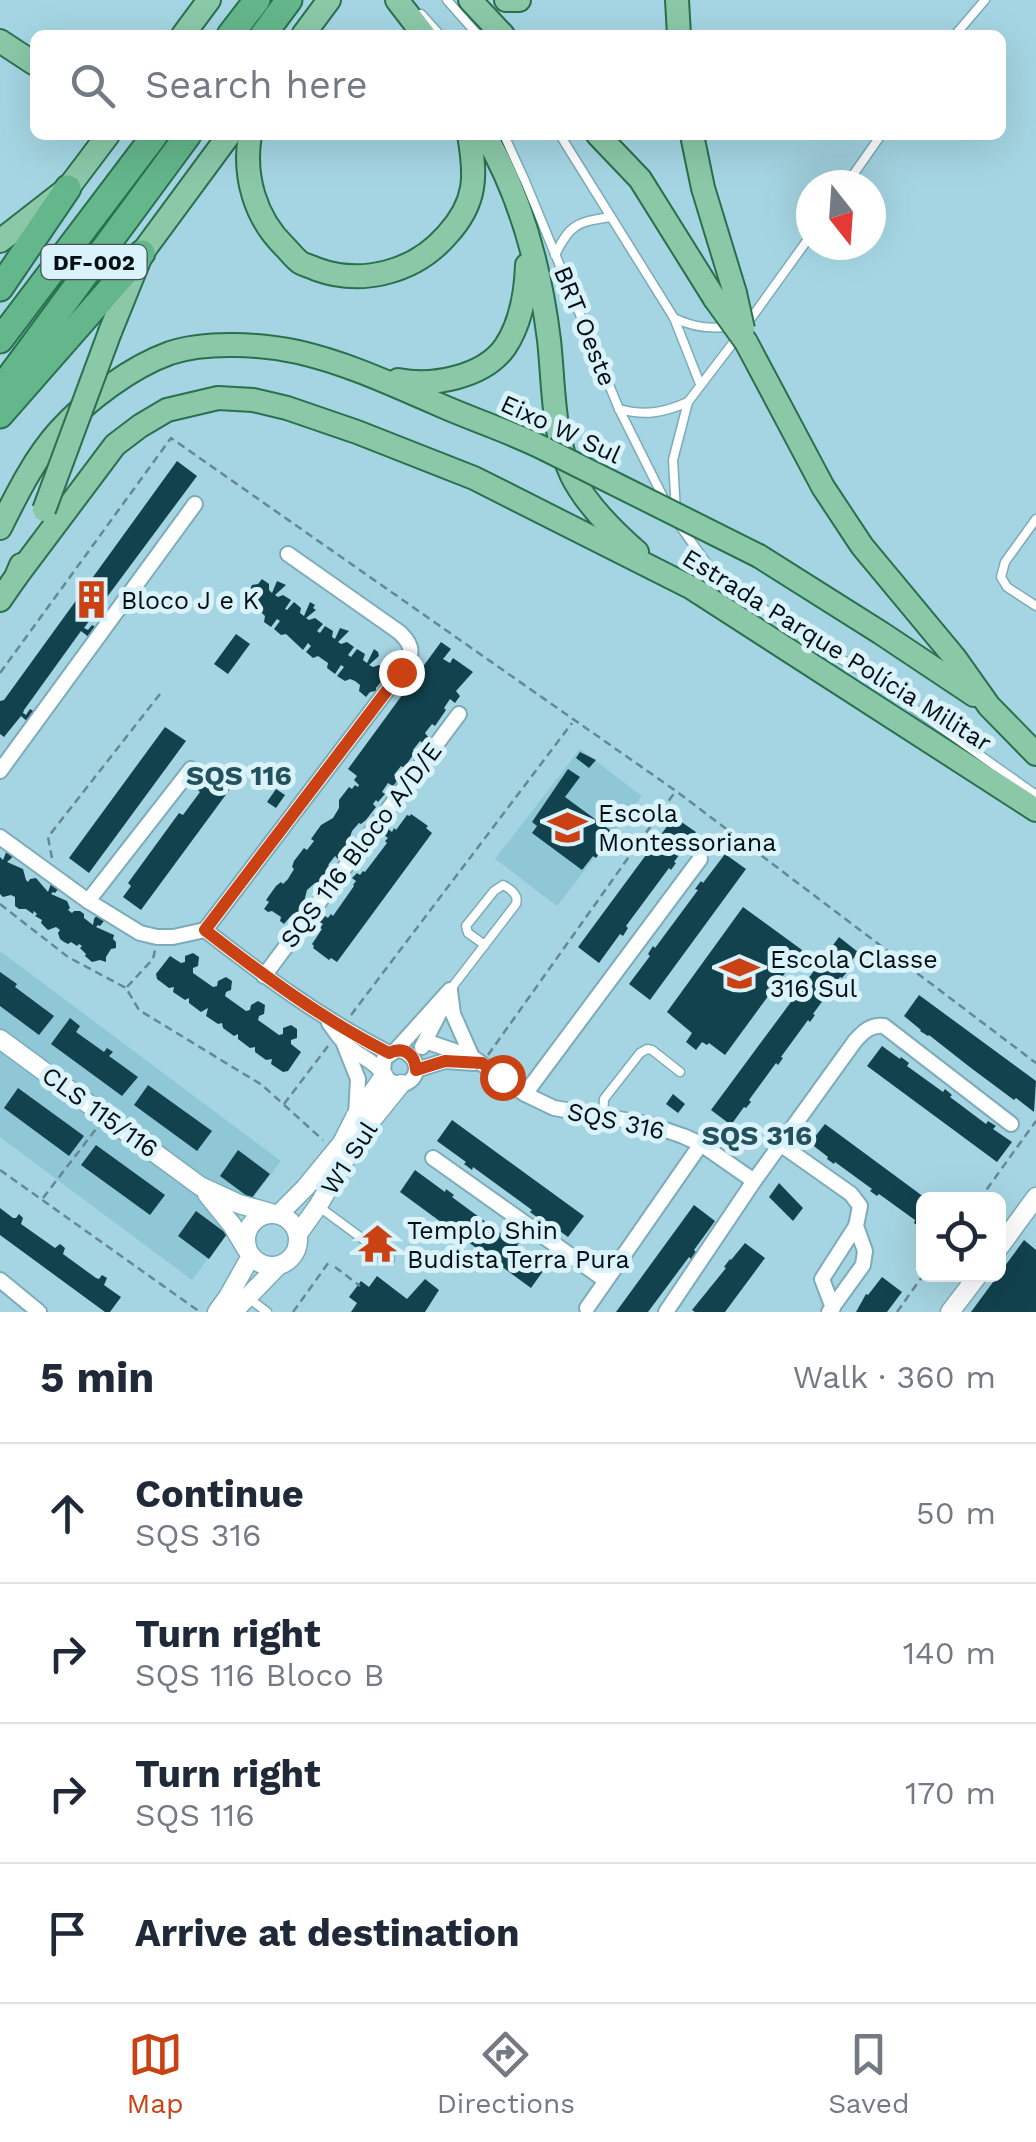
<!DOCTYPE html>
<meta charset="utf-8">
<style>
:root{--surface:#fff;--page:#f2f2f3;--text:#1f2937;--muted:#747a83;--line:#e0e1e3;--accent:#ca4214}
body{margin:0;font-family:"Work Sans",sans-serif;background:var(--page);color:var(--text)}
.controls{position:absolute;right:30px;bottom:30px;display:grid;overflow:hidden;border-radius:15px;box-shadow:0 10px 40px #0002}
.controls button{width:90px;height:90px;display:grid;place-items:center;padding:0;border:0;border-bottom:2px solid var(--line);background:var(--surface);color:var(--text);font:50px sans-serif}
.compass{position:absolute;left:796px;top:170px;width:90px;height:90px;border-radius:50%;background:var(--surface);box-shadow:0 10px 40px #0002;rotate:163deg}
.stop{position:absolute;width:30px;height:30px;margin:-22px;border:8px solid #ca4214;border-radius:50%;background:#fff}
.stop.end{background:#ca4214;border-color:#fff;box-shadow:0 2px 10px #0008}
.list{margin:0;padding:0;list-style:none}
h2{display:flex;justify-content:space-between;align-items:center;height:130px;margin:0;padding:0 40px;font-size:42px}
h2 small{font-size:32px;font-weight:400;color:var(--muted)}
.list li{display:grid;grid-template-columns:65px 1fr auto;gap:30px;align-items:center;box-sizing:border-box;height:140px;padding:0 40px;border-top:2px solid var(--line)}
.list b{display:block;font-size:38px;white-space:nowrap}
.list p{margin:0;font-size:32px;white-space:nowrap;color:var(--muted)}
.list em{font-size:32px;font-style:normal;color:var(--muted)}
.icon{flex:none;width:55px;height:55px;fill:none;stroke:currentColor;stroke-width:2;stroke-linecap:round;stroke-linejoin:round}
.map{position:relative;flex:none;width:1036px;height:1312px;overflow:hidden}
.search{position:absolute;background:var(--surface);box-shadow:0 10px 40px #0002;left:30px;right:30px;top:30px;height:110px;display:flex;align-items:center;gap:25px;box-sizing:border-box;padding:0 35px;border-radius:15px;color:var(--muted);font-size:38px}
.sheet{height:690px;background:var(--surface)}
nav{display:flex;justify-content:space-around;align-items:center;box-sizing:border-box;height:140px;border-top:2px solid var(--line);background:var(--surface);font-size:28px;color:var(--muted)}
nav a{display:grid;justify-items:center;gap:5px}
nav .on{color:var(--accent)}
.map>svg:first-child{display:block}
</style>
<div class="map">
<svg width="1036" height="1312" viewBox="0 0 1036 1312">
<rect width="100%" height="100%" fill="#a5d5e3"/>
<g fill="#8fc7d7">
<polygon points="580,749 642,796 557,906 495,859"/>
<polygon points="0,951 281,1161 192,1280 0,1137"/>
</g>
<g fill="#11424d">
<polygon points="177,461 197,476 84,628 88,630 92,625 97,628 90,638 81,631 24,710 23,713 26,715 30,709 35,712 28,722 21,716 4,737 0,734 0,701 4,700"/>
<polygon points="262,579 269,584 269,590 272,593 277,581 286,585 275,595 278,597 283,595 291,600 285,609 287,610 294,602 301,608 300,613 304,616 310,602 315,605 313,608 316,610 306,618 309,620 315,618 323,624 317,631 320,633 325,626 333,631 332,637 335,639 340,628 349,631 338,642 341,644 347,642 354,647 348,655 351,657 357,649 365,654 363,660 367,663 374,649 378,652 379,656 369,665 373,667 379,665 386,670 382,675 384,681 381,682 376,688 376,691 370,692 366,697 359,691 360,685 355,681 350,679 345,681 337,676 344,667 341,665 335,674 327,668 328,663 318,656 313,658 306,652 311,646 308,643 303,650 286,634 281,635 274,629 280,621 277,619 271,627 264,622 265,616 260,611 255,609 250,611 242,606 246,601 245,595 248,594 252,585 258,584"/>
<polygon points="236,634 250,644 228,674 214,664"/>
<polygon points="441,642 451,649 443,659 450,663 453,658 473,672 456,691 460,696 455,703 450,699 444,708 446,710 435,726 432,724 425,733 429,738 425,745 420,741 413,750 415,752 404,768 401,766 394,775 398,780 393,786 388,783 382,792 385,794 378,802 376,800 373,804 376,807 366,820 361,824 359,823 352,831 347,846 338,859 335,856 328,865 331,867 321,881 315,883 307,890 303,906 293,920 290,917 284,924 280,921 281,917 272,911 268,912 264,909 269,902 266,900 276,886 281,882 283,884 288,879 294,869 292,867 294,861 304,848 307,850 314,841 311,839 321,825 333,818 339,808 339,800 349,787 352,789 355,785 358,787 359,785 354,780 357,776 348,769"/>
<polygon points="165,727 186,741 89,873 69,858"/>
<polygon points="580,752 596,760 589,768 576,758"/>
<polygon points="568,769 580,777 565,797 614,833 596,858 593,856 582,870 532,833 537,826 532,822"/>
<polygon points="215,772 233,785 141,910 123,897 131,886 128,883 179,813 183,815 200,792 197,789 202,781 206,784"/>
<polygon points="276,789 285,795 276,808 267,802"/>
<polygon points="411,814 428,826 426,828 432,833 337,962 331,958 329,960 313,948 314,946 312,944 322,929 320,928 323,924 320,922 325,916 328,918 331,914 333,916 354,886 353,885 356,881 352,878 357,873 360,875 363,871 365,872 387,843 385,841 388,838 384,835 388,829 392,832 394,828 396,830 407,815 410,816"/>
<polygon points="674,817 696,832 674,862 676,863 671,870 669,868 626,926 628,928 623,936 620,934 599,963 578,947"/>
<polygon points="7,850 15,855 7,862 23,869 26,880 28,882 30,879 36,878 48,892 52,881 59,888 55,893 53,892 51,894 67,901 70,908 68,910 72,913 74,911 80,911 84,914 84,918 93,925 94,919 97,915 100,915 104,921 100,926 98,925 96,927 114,935 113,939 116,942 116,948 111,949 106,957 106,962 100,960 92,962 85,956 86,954 80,948 82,946 79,944 77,946 71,942 68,944 64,942 60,939 58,933 60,930 56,927 48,930 41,923 42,920 35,916 37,914 34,911 33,914 26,909 19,909 15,906 15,897 11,895 3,897 0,894 0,857 3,860"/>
<polygon points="725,854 746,869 650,1000 629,984 650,956 648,954 653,946 655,948 698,890 695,889 701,881 703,883"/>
<polygon points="743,907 802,950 725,1055 709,1043 707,1045 702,1042 696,1050 686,1042 692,1033 667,1012"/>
<polygon points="839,937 858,952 845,970 847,972 842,978 840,977 813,1014 815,1015 810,1022 808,1020 781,1057 783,1058 778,1065 776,1063 749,1100 751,1102 746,1108 744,1107 731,1125 711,1110"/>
<polygon points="193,953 199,957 198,966 193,968 193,973 213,987 217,986 218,981 226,977 232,981 231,990 226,992 225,996 246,1011 250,1010 251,1005 258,1001 265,1005 264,1014 259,1016 258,1020 279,1035 283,1034 283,1028 291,1025 297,1029 297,1038 291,1040 291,1044 301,1052 288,1071 283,1072 271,1064 272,1059 266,1060 255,1052 255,1047 250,1048 238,1039 238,1034 234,1036 223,1028 222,1023 218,1024 206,1016 208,1008 201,1012 189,1003 189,998 185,1000 173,992 174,987 169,988 157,979 156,974 170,956 181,963 185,962 185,956"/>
<polygon points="0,972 17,984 15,987 54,1016 39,1035 0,1006"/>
<polygon points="919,995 1036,1081 1034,1112 1016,1098 1014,1100 971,1068 929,1035 928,1036 920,1031 921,1030 904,1016"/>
<polygon points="70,1018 80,1026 76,1032 104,1052 107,1048 113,1052 109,1056 138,1077 122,1096 51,1044"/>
<polygon points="882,1046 900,1059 901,1057 909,1063 907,1066 943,1092 945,1089 952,1095 950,1097 986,1124 988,1121 996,1126 993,1129 1012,1142 997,1162 867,1066"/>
<polygon points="148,1085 212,1131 197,1151 134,1105"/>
<polygon points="18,1088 84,1136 69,1156 4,1108"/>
<polygon points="673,1094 685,1104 678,1113 666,1104"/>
<polygon points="452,1120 584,1216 568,1237 539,1216 538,1218 530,1212 532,1210 473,1167 472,1170 464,1164 466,1162 437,1141"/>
<polygon points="825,1124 928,1200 924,1200 924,1227 921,1228 914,1223 915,1220 879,1194 877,1196 870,1191 872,1189 835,1162 834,1164 827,1159 828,1157 810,1143"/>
<polygon points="96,1145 165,1195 150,1215 81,1165"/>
<polygon points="238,1150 270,1174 251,1199 220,1176"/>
<polygon points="415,1170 445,1192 446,1189 454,1195 452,1197 510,1240 511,1237 519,1243 517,1245 546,1267 531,1288 400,1192"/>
<polygon points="779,1183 803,1208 793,1221 769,1197"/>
<polygon points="694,1205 715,1221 694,1250 696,1252 691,1259 689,1257 648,1312 616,1312"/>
<polygon points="0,1208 13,1218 16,1218 19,1214 23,1218 21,1224 55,1248 60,1244 65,1248 63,1254 96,1278 99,1279 102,1275 107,1278 104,1285 121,1297 110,1312 105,1312 0,1235"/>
<polygon points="196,1211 227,1234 209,1259 178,1236"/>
<polygon points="1024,1240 1036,1250 1036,1312 971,1312"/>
<polygon points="745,1243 765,1258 725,1312 695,1312 692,1310 726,1268 724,1267 730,1259 731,1260"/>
<polygon points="377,1276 407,1299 425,1279 439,1290 425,1312 351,1312 357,1303 349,1297 361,1281 369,1287"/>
<polygon points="882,1277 902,1292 887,1312 856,1312 866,1294 868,1295"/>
</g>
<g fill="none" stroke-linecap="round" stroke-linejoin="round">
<defs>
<g id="service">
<polyline points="447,0 478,35"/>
<polyline points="421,14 440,35"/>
<polyline points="955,35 985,0"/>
<polyline points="504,135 525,181 619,409 665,501"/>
<polyline points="560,135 674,318 700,384"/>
<polyline points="846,185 881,135"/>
<path d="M 555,255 C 570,224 577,222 611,217"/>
<path d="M 674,318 C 693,327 710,330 731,326"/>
<polyline points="747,324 811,235"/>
<path d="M 619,409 C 645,416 663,413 688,402"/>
<polyline points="676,512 673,460 688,402 739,335"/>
<polyline points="1036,519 1005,562 1001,577 1007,587 1036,606"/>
<polyline points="680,526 708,565 742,594 802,635 864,673 1036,795"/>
<path d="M 450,990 L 516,904 C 519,895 511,889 503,885 L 494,891 L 466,926 L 468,933 L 485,945"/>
<polyline points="603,1117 604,1099 640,1053 647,1049 652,1050 680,1072"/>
<polyline points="318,1206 390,1259"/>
<polyline points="247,1297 267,1312"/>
</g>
<g id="minor">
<polyline points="0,771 195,504"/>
<polyline points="0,837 88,901 140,933 157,937 173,937 205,930"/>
<polyline points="88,901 191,769"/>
<path d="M 205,930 L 407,664 C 414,650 410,642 399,632 L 288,554"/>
<path d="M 205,930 C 264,976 322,1019 389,1053"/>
<polyline points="264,976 459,714"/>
<polyline points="450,991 453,1014 472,1057"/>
<path d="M 329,1023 C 334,1029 338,1037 344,1042 C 352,1052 366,1057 376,1066 C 382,1071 385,1079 392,1082 C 395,1083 398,1084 400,1084 C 423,1083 421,1051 396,1050 L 384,1059 L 383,1073"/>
<path d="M 425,1041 L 472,1057 L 525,1094 L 554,1108 L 648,1124 L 683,1136 L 701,1144 L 754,1181 L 855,1041 C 863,1032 871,1024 884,1026 L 1011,1124"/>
<polyline points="344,1044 358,1079 356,1115"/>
<polyline points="422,1047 446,1000"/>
<polyline points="396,1050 450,990"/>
<polyline points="416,1070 445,1061 474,1063"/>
<polyline points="525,1094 700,859"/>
<polyline points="780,1144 851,1194 860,1206 856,1226 865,1251 863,1265 829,1312"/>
<polyline points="433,1158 605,1280"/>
<polyline points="0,1280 39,1312"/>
<polyline points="587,1308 701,1144"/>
<polyline points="833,1308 822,1279 856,1226"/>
<polyline points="666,1312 754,1181"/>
</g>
<g id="tertiary">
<polyline points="0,1039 200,1186 239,1204 271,1213"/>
<polyline points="207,1194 232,1225 247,1250"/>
<circle cx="272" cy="1240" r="26"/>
<polyline points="279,1214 305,1188 342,1143 355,1117 384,1076"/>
<polyline points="298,1234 318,1206 359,1136 401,1084"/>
<polyline points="998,1249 1036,1197"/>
<polyline points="217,1312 228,1297 251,1256"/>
<polyline points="233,1312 278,1266"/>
<polyline points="950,1312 979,1274"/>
</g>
<g id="primary">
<polyline points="397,0 424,35"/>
<polyline points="470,0 503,35"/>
<polyline points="506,0 519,0"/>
<polyline points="677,0 679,35"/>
<polyline points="183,35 209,0"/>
<polyline points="303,35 329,0"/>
<polyline points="0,41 35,64"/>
<path d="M 250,135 C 243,176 255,218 285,247 C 290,252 295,259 301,263 C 302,264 315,268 316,269 C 362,286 415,272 447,235 C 459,222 469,206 472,188 C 475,171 472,152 469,135"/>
<path d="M 485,135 C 522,198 540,268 549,340 C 554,385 552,434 572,476 C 586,504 613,531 637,552"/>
<polyline points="598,135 640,179 715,299"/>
<polyline points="692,135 703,188 735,293"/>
<polyline points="0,241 68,188 108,135"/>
<polyline points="110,332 142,253 229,135"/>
<polyline points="746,342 823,487 862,546 955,658 989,706 1036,754"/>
<path d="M 398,380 C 432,387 484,377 505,347 C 521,323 526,293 527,265"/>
<path d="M 0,528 C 17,494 34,459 59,431 C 87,400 131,367 170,353 C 206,341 261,344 298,352 C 346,363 389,383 433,402 C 470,419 509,431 545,449"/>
<polyline points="759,556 881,633 974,695"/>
<polyline points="16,577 115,445 140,426 167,410 218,398 253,400 287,408 357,432 474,478 692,588 1036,810"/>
<polyline points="0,600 16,577 21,565"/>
</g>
<g id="trunk">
<polyline points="230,35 257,0"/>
<polyline points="263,35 289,0"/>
<polyline points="0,288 68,188"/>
<polyline points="0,340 155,135"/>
<polyline points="0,390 188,135"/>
<polyline points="0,415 142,253"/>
</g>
</defs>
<use href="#service" stroke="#7cacb9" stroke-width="11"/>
<use href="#minor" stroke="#7cacb9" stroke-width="18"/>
<use href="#tertiary" stroke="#7cacb9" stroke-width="21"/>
<use href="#primary" stroke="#28704e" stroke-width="26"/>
<use href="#trunk" stroke="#28704e" stroke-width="29"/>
<g stroke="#658893" stroke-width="2.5" stroke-dasharray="8 5" stroke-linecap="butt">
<polyline points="0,673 171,438 676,791 1036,1063"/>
<polyline points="52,858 48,837 160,694"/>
<polyline points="0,904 68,957 126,988 139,1010 262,1085 323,1140"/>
<polyline points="127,987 153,959 155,950"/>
<polyline points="351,1015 572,723"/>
<polyline points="488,1055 675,792"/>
<polyline points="284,1104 328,1046"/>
<polyline points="0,1170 200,1312"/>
<polyline points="43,1198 96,1129"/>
<polyline points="979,1200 1036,1121"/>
<polyline points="335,1267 360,1286"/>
<polyline points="293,1312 329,1262"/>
<polyline points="897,1312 924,1274"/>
</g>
<use href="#service" stroke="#fff" stroke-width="8"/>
<use href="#minor" stroke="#fff" stroke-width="14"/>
<use href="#tertiary" stroke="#fff" stroke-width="18"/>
<use href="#primary" stroke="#8bc8a8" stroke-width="22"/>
<use href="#trunk" stroke="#64b68b" stroke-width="25"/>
<defs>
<g id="primary-bridge">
<polyline points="735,293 743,329"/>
<polyline points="715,299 746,342"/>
<polyline points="545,449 759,556"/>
<polyline points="44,510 110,332"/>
</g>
</defs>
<use href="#primary-bridge" stroke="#28704e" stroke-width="26" stroke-linecap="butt"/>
<use href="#primary-bridge" stroke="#8bc8a8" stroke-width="22"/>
</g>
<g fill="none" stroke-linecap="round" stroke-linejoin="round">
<path stroke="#ca4214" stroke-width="12" d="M 401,672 L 205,930 C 264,976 322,1019 389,1053 C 404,1046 415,1054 416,1070 L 445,1061 L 482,1063 L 502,1077"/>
</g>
<defs>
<symbol id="building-bare" viewBox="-9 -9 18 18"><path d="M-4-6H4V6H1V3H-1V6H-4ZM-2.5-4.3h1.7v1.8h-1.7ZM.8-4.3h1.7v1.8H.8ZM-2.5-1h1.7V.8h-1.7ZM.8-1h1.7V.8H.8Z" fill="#ca4214" stroke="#daf2f9" stroke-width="2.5" paint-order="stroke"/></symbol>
<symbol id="school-bare" viewBox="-9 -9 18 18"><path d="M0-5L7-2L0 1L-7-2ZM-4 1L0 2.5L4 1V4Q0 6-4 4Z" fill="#ca4214" stroke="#daf2f9" stroke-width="2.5" paint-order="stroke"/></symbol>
<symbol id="temple-bare" viewBox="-9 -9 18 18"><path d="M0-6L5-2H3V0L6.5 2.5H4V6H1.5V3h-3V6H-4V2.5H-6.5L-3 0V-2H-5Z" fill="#ca4214" stroke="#daf2f9" stroke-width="2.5" paint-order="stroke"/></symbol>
</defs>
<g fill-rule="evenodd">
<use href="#building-bare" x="64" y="572" width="55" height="55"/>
<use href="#school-bare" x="540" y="800" width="55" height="55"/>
<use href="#school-bare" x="712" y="946" width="55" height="55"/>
<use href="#temple-bare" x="350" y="1216" width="55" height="55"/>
</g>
<g text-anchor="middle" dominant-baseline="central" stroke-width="10" stroke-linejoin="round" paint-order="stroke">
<rect fill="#daf2f9" stroke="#415359" stroke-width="2.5" x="41.5" y="245" width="105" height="34" rx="8"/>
<g font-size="22" font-weight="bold" fill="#000f14">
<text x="94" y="262">DF-002</text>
</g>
<g font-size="25" fill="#000f14" stroke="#daf2f9">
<text transform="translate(585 326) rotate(68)">BRT Oeste</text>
<text transform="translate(561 429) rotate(25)">Eixo W Sul</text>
<text transform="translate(837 650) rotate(32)">Estrada Parque Polícia Militar</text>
<text transform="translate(361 845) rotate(-53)">SQS 116 Bloco A/D/E</text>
<text transform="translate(100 1112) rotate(36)">CLS 115/116</text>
<text transform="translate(616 1121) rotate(12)">SQS 316</text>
<text transform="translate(349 1158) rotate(-57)">W1 Sul</text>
</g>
<g font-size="25" fill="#000f14" stroke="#daf2f9" text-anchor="start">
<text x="121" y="600">Bloco J e K</text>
<text x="598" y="813">Escola<tspan x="598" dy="29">Montessoriana</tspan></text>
<text x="770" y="959">Escola Classe<tspan x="770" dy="29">316 Sul</tspan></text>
<text x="407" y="1230">Templo Shin<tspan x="407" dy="29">Budista Terra Pura</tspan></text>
</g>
<g font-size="28" font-weight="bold" fill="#23515d" stroke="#daf2f9">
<text x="239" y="775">SQS 116</text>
<text x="757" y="1135">SQS 316</text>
</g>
</g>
</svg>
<div class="controls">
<button><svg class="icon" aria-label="locate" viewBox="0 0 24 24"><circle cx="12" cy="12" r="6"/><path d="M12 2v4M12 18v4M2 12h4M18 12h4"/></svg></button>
</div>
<svg class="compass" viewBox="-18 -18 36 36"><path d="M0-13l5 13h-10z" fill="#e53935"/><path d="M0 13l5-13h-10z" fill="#747a83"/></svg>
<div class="stop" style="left:502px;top:1077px"></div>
<div class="stop end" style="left:401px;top:672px"></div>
<div class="search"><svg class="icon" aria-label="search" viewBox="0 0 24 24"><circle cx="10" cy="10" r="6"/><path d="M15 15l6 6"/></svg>Search here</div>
</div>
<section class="sheet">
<h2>5 min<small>Walk · 360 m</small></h2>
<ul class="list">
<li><svg class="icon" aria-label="ahead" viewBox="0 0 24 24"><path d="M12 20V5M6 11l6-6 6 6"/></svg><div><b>Continue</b><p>SQS 316</p></div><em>50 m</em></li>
<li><svg class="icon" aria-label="right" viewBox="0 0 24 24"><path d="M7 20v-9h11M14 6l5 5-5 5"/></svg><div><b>Turn right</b><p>SQS 116 Bloco B</p></div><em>140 m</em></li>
<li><svg class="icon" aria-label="right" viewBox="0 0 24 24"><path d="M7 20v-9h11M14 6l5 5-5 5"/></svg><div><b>Turn right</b><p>SQS 116</p></div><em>170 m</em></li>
<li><svg class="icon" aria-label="arrive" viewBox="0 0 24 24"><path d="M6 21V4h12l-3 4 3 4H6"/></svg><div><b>Arrive at destination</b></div></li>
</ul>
</section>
<nav>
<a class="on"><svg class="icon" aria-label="map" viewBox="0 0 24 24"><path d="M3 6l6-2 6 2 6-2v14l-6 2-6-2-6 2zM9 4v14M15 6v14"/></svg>Map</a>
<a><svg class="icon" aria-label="directions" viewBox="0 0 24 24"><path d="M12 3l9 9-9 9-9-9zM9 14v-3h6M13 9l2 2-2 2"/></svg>Directions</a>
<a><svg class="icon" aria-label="saved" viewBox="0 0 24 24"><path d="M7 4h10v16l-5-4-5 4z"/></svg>Saved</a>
</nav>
